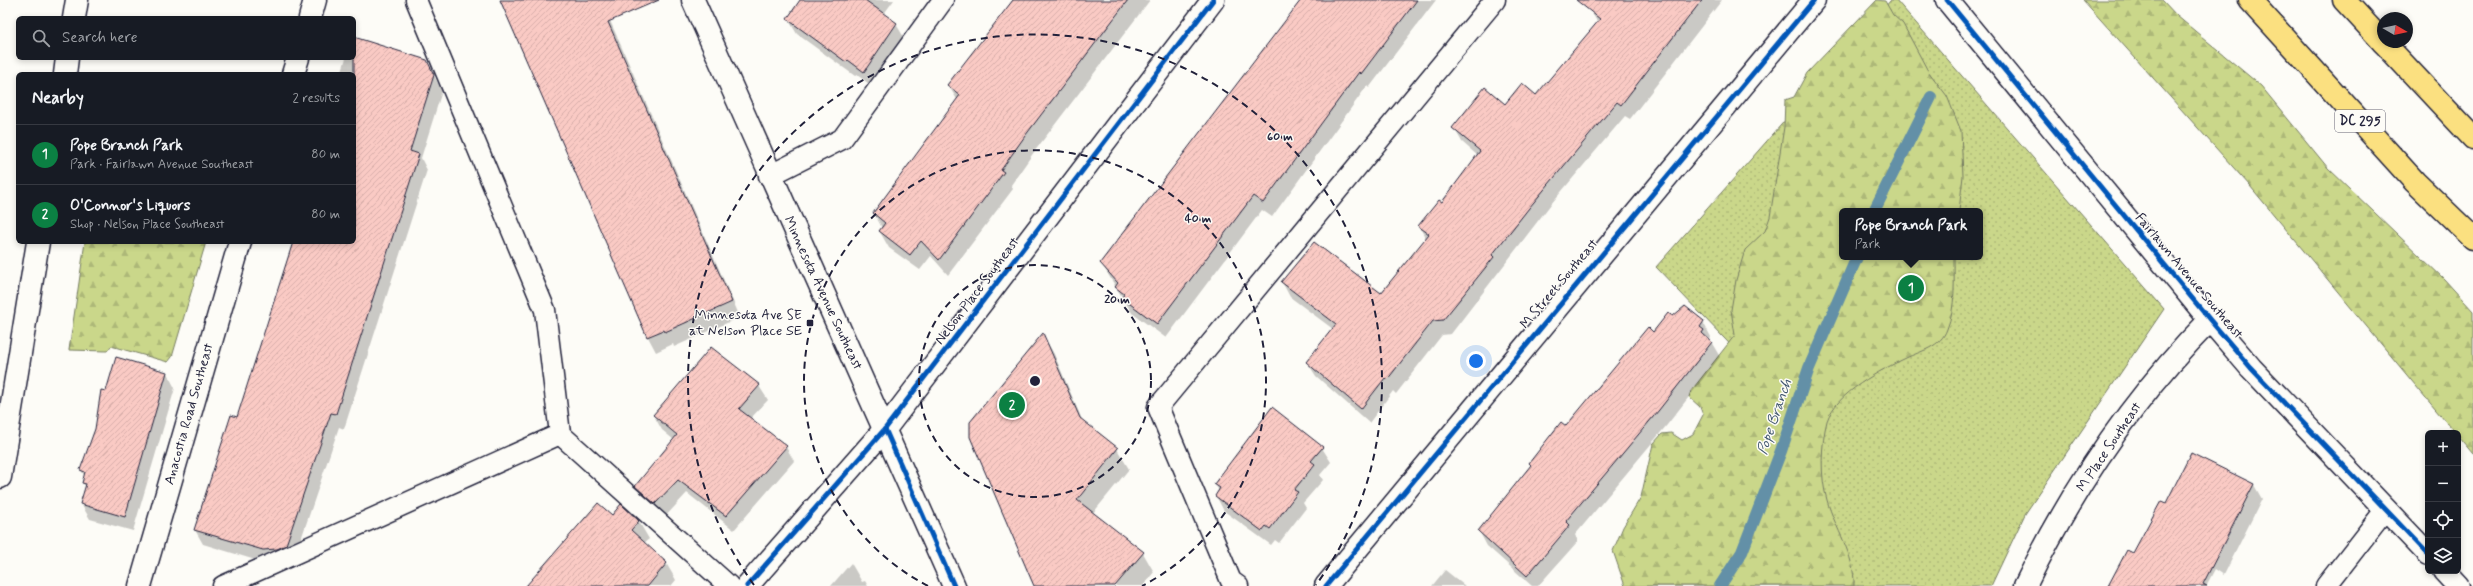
<!DOCTYPE html>
<meta charset="utf-8">
<style>
:root{--surface:#171b24;--page:#242831;--text:#f1f3f6;--muted:#9ea1a6;--line:#363941;--accent:#0b8043}
body{margin:0;font-family:Mynerve,sans-serif;background:var(--page);color:var(--text)}
.controls{position:absolute;right:12px;bottom:12px;display:grid;overflow:hidden;border-radius:6px;box-shadow:0 2px 6px #0003}
.controls button{width:36px;height:36px;display:grid;place-items:center;padding:0;border:0;border-bottom:1px solid var(--line);background:var(--surface);color:var(--text);font:20px sans-serif}
.compass{position:absolute;left:2377px;top:12px;width:36px;height:36px;border-radius:50%;background:var(--surface);box-shadow:0 2px 6px #0003;rotate:99deg}
.you{position:absolute;left:1476px;top:361px;width:14px;height:14px;margin:-10px;border:3px solid #fff;border-radius:50%;background:#1a73e8;box-shadow:0 0 0 6px #1a73e833}
.badge{display:grid;place-items:center;width:26px;height:26px;border-radius:50%;background:var(--accent);color:#fff;font-size:13px;font-weight:700}
.pin{position:absolute;translate:-50% -50%;border:2px solid #fff;box-shadow:0 1px 4px #0006}
.popup{position:absolute;left:1839px;top:208px;width:144px;height:52px;box-sizing:border-box;display:grid;place-content:center;border-radius:6px;background:var(--surface);filter:drop-shadow(0 1px 3px #0005);font-size:13px;white-space:nowrap;color:var(--muted)}
.popup b{font-size:15px;color:var(--text)}
.popup::after{content:'';position:absolute;left:50%;top:100%;margin-left:-8px;border:8px solid transparent;border-top-color:var(--surface)}
.list{margin:0;padding:0;list-style:none}
h2{display:flex;justify-content:space-between;align-items:center;height:52px;margin:0;padding:0 16px;font-size:17px}
h2 small{font-size:13px;font-weight:400;color:var(--muted)}
.list li{display:grid;grid-template-columns:26px 1fr auto;gap:12px;align-items:center;box-sizing:border-box;height:60px;padding:0 16px;border-top:1px solid var(--line)}
.list b{display:block;font-size:15px;white-space:nowrap}
.list p{margin:0;font-size:13px;white-space:nowrap;color:var(--muted)}
.list em{font-size:13px;font-style:normal;color:var(--muted)}
.icon{flex:none;width:22px;height:22px;fill:none;stroke:currentColor;stroke-width:2;stroke-linecap:round;stroke-linejoin:round}
.map{position:relative;flex:none;width:2473px;height:586px;overflow:hidden}
.search{position:absolute;background:var(--surface);box-shadow:0 2px 6px #0003;left:16px;top:16px;width:340px;height:44px;display:flex;align-items:center;gap:10px;box-sizing:border-box;padding:0 14px;border-radius:6px;color:var(--muted);font-size:15px}
.panel{position:absolute;background:var(--surface);box-shadow:0 2px 6px #0003;left:16px;top:72px;width:340px;height:172px;border-radius:6px}
.map>svg:first-child{display:block}
</style>
<div class="map">
<svg width="2473" height="586" viewBox="0 0 2473 586">
<defs>
<pattern id="grass-dots" width="8" height="8" patternUnits="userSpaceOnUse"><rect width="8" height="8" fill="#cad78a"/><path d="M2 2h.1M6 6h.1" fill="none" stroke="#adb878" stroke-width="1.8" stroke-linecap="round"/></pattern>
<pattern id="forest-firs" width="22" height="20" patternUnits="userSpaceOnUse"><rect width="22" height="20" fill="#cad78a"/><path d="M5 1l3.5 6h-7zM16 11l3.5 6h-7z" fill="#adb878"/></pattern>
<pattern id="building-hatch" width="6" height="6" patternUnits="userSpaceOnUse"><rect width="6" height="6" fill="#facac4"/><path d="M-1 1l2-2M0 6l6-6M5 7l2-2" fill="none" stroke="#d6ada9"/></pattern>
</defs>
<rect width="100%" height="100%" fill="#fdfcf7"/>
<filter id="ink" filterUnits="userSpaceOnUse"><feTurbulence type="fractalNoise" baseFrequency=".025" numOctaves="2"/><feDisplacementMap in="SourceGraphic" scale="8" xChannelSelector="R" yChannelSelector="G"/><feConvolveMatrix kernelMatrix="1 2 1 2 8 2 1 2 1" color-interpolation-filters="sRGB"/></filter>
<g filter="url(#ink)">
<path fill="url(#grass-dots)" stroke="#767c62" fill-rule="evenodd" d="M 1891,0 L 1896,0 L 2164,309 L 2025,514 L 1991,586 L 1634,586 L 1769,385 L 1656,267 ZM 1842,211 L 1980,211 L 1980,257 L 1842,257 Z"/>
<g fill="url(#forest-firs)" stroke="#767c62">
<path d="M 1877,0 L 1885,1 L 1893,15 L 1903,24 L 1928,71 L 1947,96 L 1961,131 L 1963,176 L 1959,211 L 1842,211 L 1842,257 L 1954,257 C 1954,280 1956,307 1947,329 C 1941,347 1921,351 1906,358 C 1881,370 1836,393 1827,421 C 1821,444 1820,477 1827,500 C 1835,529 1855,554 1854,586 L 1625,586 L 1613,551 L 1623,527 L 1641,497 L 1653,444 L 1662,434 L 1671,433 L 1682,440 L 1693,434 L 1703,415 L 1700,407 L 1689,397 L 1691,391 L 1735,335 L 1731,310 L 1736,280 L 1745,250 L 1765,231 L 1770,217 L 1784,127 L 1785,100 L 1794,97 L 1807,73 Z"/>
<polygon points="2083,0 2162,0 2177,16 2261,86 2328,168 2444,279 2473,311 2473,454 2458,436 2458,433 2455,433 2250,186"/>
<polygon points="85,242 206,242 172,357 168,362 111,346 107,351 69,350"/>
</g>
<g fill="#0003">
<polygon points="500,0 601,0 740,317 674,347 673,344 656,352 648,337"/>
<polygon points="802,0 894,0 883,15 896,24 905,39 872,86 857,75 855,76 797,34 788,19"/>
<polygon points="1013,0 1150,0 1034,152 1011,185 1013,189 948,275 931,256 920,270 889,248 880,232 882,228 874,213 958,101 948,85"/>
<polygon points="1302,0 1436,0 1369,88 1367,86 1272,217 1262,210 1166,338 1132,313 1101,263"/>
<polygon points="1598,0 1722,0 1630,119 1625,116 1551,204 1451,334 1442,335 1396,394 1393,391 1369,423 1316,376 1307,362 1333,329 1290,297 1282,282 1381,295 1426,239 1419,226 1442,204 1478,156 1462,142 1454,128 1505,106 1537,96 1598,23 1590,10"/>
<polygon points="354,38 426,61 442,91 421,158 427,170 344,429 339,427 294,560 272,565 203,544 195,530 238,418 295,242 354,242 354,74 341,74 346,58 354,58"/>
<polygon points="1673,317 1703,322 1711,337 1710,340 1720,357 1667,425 1575,535 1578,541 1538,586 1532,586 1487,546 1479,531 1566,427 1653,333"/>
<polygon points="1043,335 1054,354 1083,422 1117,449 1129,469 1093,513 1143,553 1154,572 1143,586 1037,586"/>
<polygon points="167,373 175,388 133,531 90,519 81,504 86,487 83,483 85,477 81,470 107,392"/>
<polygon points="759,386 768,400 750,419 786,447 794,461 734,530 687,493 664,518 645,501 636,486 674,440 662,430 654,416"/>
<polygon points="1322,448 1331,462 1320,475 1323,480 1303,503 1306,508 1279,543 1275,540 1271,545 1224,511 1216,496 1219,491 1215,484"/>
<polygon points="2191,454 2254,485 2262,499 2224,575 2215,569 2206,586 2109,586 2134,554 2166,505"/>
<polygon points="621,505 639,522 649,539 644,543 666,563 676,580 671,586 528,586 612,516"/>
<polygon points="851,563 862,582 865,581 868,586 831,586"/>
<polygon points="1445,570 1465,586 1432,586"/>
</g>
<g fill="none" stroke-linecap="round" stroke-linejoin="round">
<g stroke="#6390a7" stroke-width="12">
<polyline points="1874,211 1931,97"/>
<polyline points="1720,586 1742,552 1781,451 1809,368 1857,257"/>
</g>
</g>
<g fill="url(#building-hatch)" stroke="#22223b">
<polygon points="500,0 659,0 608,22 732,302 665,332 664,330 647,337"/>
<polygon points="800,0 865,0 897,23 864,72 848,60 846,62 787,19"/>
<polygon points="1013,0 1128,0 1025,136 1001,170 1004,172 939,260 921,241 910,255 879,231 885,223 873,213 960,95 947,85"/>
<polygon points="1301,0 1417,0 1361,74 1359,72 1263,203 1253,196 1157,324 1122,298 1124,294 1115,287 1118,283 1100,263"/>
<polygon points="1576,0 1702,0 1621,105 1617,102 1529,208 1492,255 1494,257 1443,320 1433,321 1387,380 1385,378 1361,409 1306,362 1336,324 1281,282 1314,242 1381,293 1429,234 1418,226 1439,200 1442,202 1480,151 1452,128 1485,87 1505,104 1522,83 1536,95 1600,19"/>
<polygon points="354,37 427,60 434,75 410,151 419,154 336,414 331,413 286,545 277,549 263,550 194,530 231,415 237,417 293,242 354,242"/>
<polygon points="1685,306 1704,321 1700,327 1704,330 1702,333 1712,342 1659,410 1566,521 1570,525 1527,576 1478,531 1531,465 1529,463 1561,422 1566,426 1648,327 1653,332 1668,313 1673,316"/>
<polygon points="1043,333 1080,418 1118,448 1077,500 1144,552 1115,586 1034,586 970,437 970,422"/>
<polygon points="711,347 760,385 739,409 787,446 726,516 678,480 655,504 635,486 677,435 653,415"/>
<polygon points="116,357 167,372 125,517 80,504 86,484 82,483 85,472 80,470 95,429 101,390 106,391"/>
<polygon points="1272,407 1323,447 1311,461 1315,464 1294,490 1298,492 1270,529 1266,526 1262,531 1215,496 1220,488 1214,484"/>
<polygon points="2191,453 2254,484 2203,584 2207,586 2108,586 2127,550 2133,553 2161,501 2166,503"/>
<polygon points="598,503 612,515 621,504 639,521 631,530 667,563 648,586 526,586"/>
</g>
<g fill="none" stroke-linecap="round" stroke-linejoin="round">
<defs>
<g id="service">
<polyline points="769,176 842,139 943,0"/>
<polyline points="560,434 729,586"/>
<polyline points="223,586 560,434 545,310 416,0"/>
<polyline points="1238,586 1231,581 1158,407 1495,0"/>
<polyline points="2326,586 2386,509"/>
</g>
<g id="minor">
<polyline points="1947,0 2210,320 2251,368 2428,554"/>
<polyline points="74,18 77,0"/>
<polyline points="310,18 315,0"/>
<polyline points="65,74 67,58"/>
<polyline points="293,74 298,58"/>
<polyline points="0,477 38,242"/>
<polyline points="2444,571 2458,586"/>
<polyline points="140,586 240,242"/>
<polyline points="747,586 885,429 1213,0"/>
<polyline points="1326,586 1814,0"/>
<path d="M 2025,586 C 2072,489 2135,396 2210,320"/>
</g>
<polyline id="secondary" points="693,0 954,586"/>
<g id="motorway">
<polyline points="2250,0 2415,182 2473,238"/>
<polyline points="2344,0 2383,42"/>
<polyline points="2383,42 2473,138"/>
</g>
</defs>
<use href="#service" stroke="#22223b" stroke-width="23"/>
<use href="#minor" stroke="#22223b" stroke-width="25"/>
<use href="#secondary" stroke="#22223b" stroke-width="25"/>
<use href="#motorway" stroke="#22223b" stroke-width="25"/>
<use href="#service" stroke="#fdfcf7" stroke-width="20"/>
<use href="#minor" stroke="#fdfcf7" stroke-width="22"/>
<use href="#secondary" stroke="#fdfcf7" stroke-width="22"/>
<use href="#motorway" stroke="#fbe080" stroke-width="22"/>
<defs>
<g id="cycleway">
<polyline points="1947,0 2210,320 2251,368 2428,554"/>
<polyline points="885,429 954,586"/>
<polyline points="747,586 885,429 1213,0"/>
<polyline points="1326,586 1814,0"/>
</g>
</defs>
<use href="#cycleway" stroke="#fdfcf7" stroke-width="8"/>
<use href="#cycleway" stroke="#0057b8" stroke-width="5"/>
</g>
</g>
<g fill="none" stroke="#22223b" stroke-width="2" stroke-dasharray="7 5">
<circle cx="1035" cy="381" r="116"/>
<path d="M928 586A231 231 0 1 1 1142 586"/>
<path d="M754 585A347 347 0 1 1 1316 585"/>
</g>
<rect fill="#22223b" stroke="#fdfcf7" stroke-width="1.5" x="806" y="319" width="8" height="8" rx="2"/>
<g text-anchor="middle" dominant-baseline="central" stroke-width="3" stroke-linejoin="round" paint-order="stroke">
<rect fill="#fdfcf7" stroke="#646373" stroke-width="1" x="2335" y="110" width="50" height="22" rx="3"/>
<g font-size="13" font-weight="bold" fill="#22223b">
<text x="2360" y="121">DC 295</text>
</g>
<g font-size="14" fill="#22223b" stroke="#fdfcf7">
<text transform="translate(2189 276) rotate(50)">Fairlawn Avenue Southeast</text>
<text transform="translate(1559 284) rotate(-50)">M Street Southeast</text>
<text transform="translate(977 291) rotate(-53)">Nelson Place Southeast</text>
<text transform="translate(823 293) rotate(65)">Minnesota Avenue Southeast</text>
<text transform="translate(189 414) rotate(-74)">Anacostia Road Southeast</text>
<text transform="translate(2109 447) rotate(-56)">M Place Southeast</text>
</g>
<g font-size="14" fill="#22223b" stroke="#fdfcf7" text-anchor="end">
<text x="802" y="315">Minnesota Ave SE<tspan x="802" dy="16">at Nelson Place SE</tspan></text>
</g>
<g font-size="15" font-style="italic" fill="#435971" stroke="#fdfcf7">
<text transform="translate(1775 417) rotate(-71)">Pope Branch</text>
</g>
</g>
<circle cx="1035" cy="381" r="6" fill="#22223b" stroke="#fdfcf7" stroke-width="2"/>
<g font-size="12" text-anchor="middle" font-weight="bold" fill="#22223b" stroke="#fdfcf7" stroke-width="3" stroke-linejoin="round" paint-order="stroke">
<text x="1280" y="140">60 m</text>
<text x="1198" y="222">40 m</text>
<text x="1117" y="303">20 m</text>
</g>
</svg>
<div class="controls">
<button>+</button>
<button>−</button>
<button><svg class="icon" aria-label="locate" viewBox="0 0 24 24"><circle cx="12" cy="12" r="6"/><path d="M12 2v4M12 18v4M2 12h4M18 12h4"/></svg></button>
<button><svg class="icon" aria-label="layers" viewBox="0 0 24 24"><path d="M12 4l9 5-9 5-9-5zM3 14l9 5 9-5"/></svg></button>
</div>
<svg class="compass" viewBox="-18 -18 36 36"><path d="M0-13l5 13h-10z" fill="#e53935"/><path d="M0 13l5-13h-10z" fill="#9ea1a6"/></svg>
<div class="you"></div>
<div class="pin badge" style="left:1911px;top:288px">1</div>
<div class="popup"><b>Pope Branch Park</b>Park</div>
<div class="pin badge" style="left:1012px;top:405px">2</div>
<div class="search"><svg class="icon" aria-label="search" viewBox="0 0 24 24"><circle cx="10" cy="10" r="6"/><path d="M15 15l6 6"/></svg>Search here</div>
<section class="panel">
<h2>Nearby<small>2 results</small></h2>
<ul class="list">
<li><span class="badge">1</span><div><b>Pope Branch Park</b><p>Park · Fairlawn Avenue Southeast</p></div><em>80 m</em></li>
<li><span class="badge">2</span><div><b>O'Connor's Liquors</b><p>Shop · Nelson Place Southeast</p></div><em>80 m</em></li>
</ul>
</section>
</div>
